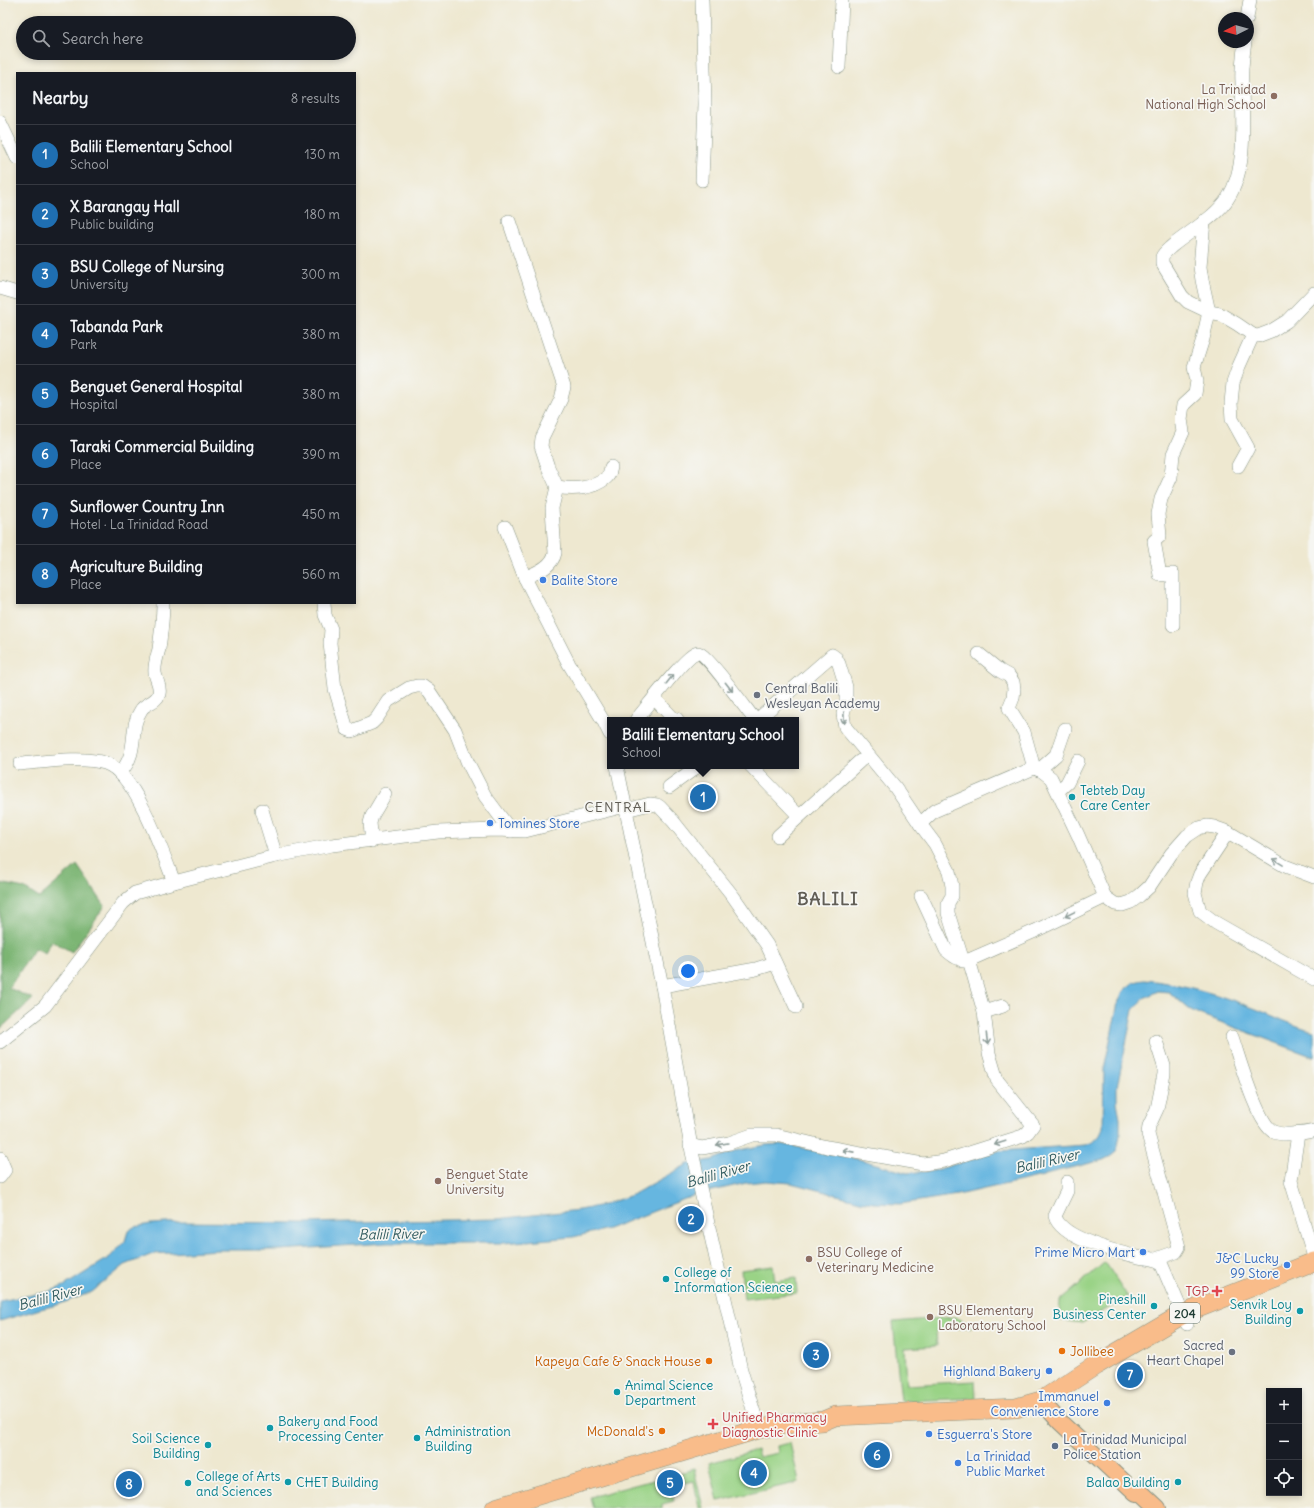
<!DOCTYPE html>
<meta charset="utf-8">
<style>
:root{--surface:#171b24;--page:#242831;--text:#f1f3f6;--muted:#9ea1a6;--line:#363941;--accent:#1f6fb2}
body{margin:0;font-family:Delius,sans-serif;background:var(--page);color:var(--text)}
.controls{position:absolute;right:12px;bottom:12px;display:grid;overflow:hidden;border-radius:0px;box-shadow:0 2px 6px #0003}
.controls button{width:36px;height:36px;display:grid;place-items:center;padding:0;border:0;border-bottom:1px solid var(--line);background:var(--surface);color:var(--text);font:20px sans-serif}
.compass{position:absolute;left:1218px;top:12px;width:36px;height:36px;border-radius:50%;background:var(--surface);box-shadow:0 2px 6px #0003;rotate:265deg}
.you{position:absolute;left:688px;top:971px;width:14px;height:14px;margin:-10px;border:3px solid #fff;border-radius:50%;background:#1a73e8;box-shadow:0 0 0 6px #1a73e833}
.badge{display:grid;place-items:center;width:26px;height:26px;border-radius:50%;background:var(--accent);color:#fff;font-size:13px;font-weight:700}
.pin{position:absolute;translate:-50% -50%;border:2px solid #fff;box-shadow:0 1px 4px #0006}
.popup{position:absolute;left:607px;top:717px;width:192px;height:52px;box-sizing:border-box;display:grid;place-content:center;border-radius:0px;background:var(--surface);filter:drop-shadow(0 1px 3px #0005);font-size:13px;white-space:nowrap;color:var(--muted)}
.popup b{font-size:15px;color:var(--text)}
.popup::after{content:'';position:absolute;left:50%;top:100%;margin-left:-8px;border:8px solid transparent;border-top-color:var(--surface)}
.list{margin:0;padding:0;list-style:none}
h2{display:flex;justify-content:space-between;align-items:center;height:52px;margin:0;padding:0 16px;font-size:17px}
h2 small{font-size:13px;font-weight:400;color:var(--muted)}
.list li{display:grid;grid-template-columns:26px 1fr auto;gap:12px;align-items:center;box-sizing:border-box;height:60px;padding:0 16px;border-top:1px solid var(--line)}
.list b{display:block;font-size:15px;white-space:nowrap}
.list p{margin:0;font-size:13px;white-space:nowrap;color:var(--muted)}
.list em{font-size:13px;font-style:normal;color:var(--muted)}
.icon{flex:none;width:22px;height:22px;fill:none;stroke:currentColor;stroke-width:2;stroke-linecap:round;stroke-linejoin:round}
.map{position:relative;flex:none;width:1314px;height:1508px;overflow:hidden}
.search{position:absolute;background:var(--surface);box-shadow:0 2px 6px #0003;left:16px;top:16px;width:340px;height:44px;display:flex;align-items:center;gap:10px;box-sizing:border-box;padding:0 14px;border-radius:22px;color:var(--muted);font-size:15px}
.panel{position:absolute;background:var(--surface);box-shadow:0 2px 6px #0003;left:16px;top:72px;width:340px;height:532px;border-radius:0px}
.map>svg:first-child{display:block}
</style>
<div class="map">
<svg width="1314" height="1508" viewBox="0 0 1314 1508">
<rect width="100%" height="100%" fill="#f6f6f2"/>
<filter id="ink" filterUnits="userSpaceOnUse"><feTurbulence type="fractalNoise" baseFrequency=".025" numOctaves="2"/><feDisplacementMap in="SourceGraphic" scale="8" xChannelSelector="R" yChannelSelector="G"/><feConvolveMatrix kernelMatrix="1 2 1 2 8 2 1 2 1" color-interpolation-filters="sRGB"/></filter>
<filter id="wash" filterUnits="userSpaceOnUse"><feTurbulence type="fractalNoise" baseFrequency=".012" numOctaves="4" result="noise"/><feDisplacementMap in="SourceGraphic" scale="16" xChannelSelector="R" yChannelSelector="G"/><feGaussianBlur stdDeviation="0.9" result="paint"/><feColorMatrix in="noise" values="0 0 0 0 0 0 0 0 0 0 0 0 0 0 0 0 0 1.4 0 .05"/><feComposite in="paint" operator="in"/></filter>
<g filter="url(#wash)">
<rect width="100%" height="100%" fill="#eee8d0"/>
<g fill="#9ad386" stroke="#5c885d">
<polygon points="1105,1262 1128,1297 1082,1323 1059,1320 1060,1301"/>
<polygon points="773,1266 775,1281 796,1278 797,1293 744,1299 741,1270"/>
<polygon points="955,1317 971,1325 971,1327 936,1330 937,1346 905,1348 907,1385 975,1381 976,1398 901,1401 893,1322"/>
<polygon points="790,1443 799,1482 718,1501 709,1463 757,1450 759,1457 778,1453 777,1446"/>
<polygon points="694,1469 703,1508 699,1508 694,1481 671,1486 674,1501 662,1504 662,1508 593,1508 590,1497"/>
</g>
<polygon fill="#7bb573" stroke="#4d7954" points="77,865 105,906 72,952 52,941 45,953 35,948 9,988 33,999 0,1029 0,883 24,888 39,898"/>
<path fill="#66b6e0" stroke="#427a8a" d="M 1144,980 C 1183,983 1220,995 1256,1009 C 1276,1017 1294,1026 1314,1031 L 1314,1057 L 1199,1014 L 1189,1009 L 1169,992 L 1158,991 L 1144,998 L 1133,1010 L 1117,1087 L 1117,1102 L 1120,1118 L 1120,1135 L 1117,1151 L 1111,1156 L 1103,1160 L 1049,1173 L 1043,1176 L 957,1195 L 900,1204 L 874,1203 L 860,1201 L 791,1183 L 766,1181 L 746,1183 L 695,1195 L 608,1229 L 573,1237 L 503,1243 L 386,1243 L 280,1250 L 219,1250 L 153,1254 L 125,1265 L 92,1292 L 57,1305 L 40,1309 L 0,1321 L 0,1301 L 48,1292 L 64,1286 L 110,1257 L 125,1241 L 128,1231 L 134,1227 L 151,1224 L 181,1222 L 302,1223 L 497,1219 L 579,1210 L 603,1205 L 632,1195 L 688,1164 L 712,1160 L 735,1151 L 766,1145 L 781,1144 L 862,1160 L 907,1173 L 933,1171 L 998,1151 L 1085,1145 C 1095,1142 1100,1138 1103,1128 L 1104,1069 L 1118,1003 L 1123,991 L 1134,982 Z"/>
</g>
<g filter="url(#ink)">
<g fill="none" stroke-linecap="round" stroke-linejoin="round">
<defs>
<g id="minor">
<polyline points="1247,18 1250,0"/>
<path d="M 1245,42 C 1243,55 1241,69 1242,82 C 1242,118 1248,167 1228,198 C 1217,216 1189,232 1172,246 C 1169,249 1164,252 1162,257 C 1162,258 1162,262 1162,263 L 1182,296 L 1188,302 L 1209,312 L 1220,314 L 1237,324 L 1253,335 L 1258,336 L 1271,331 L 1287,321 L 1314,293"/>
<polyline points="839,67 842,0"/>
<polyline points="0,122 17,158"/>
<polyline points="702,180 705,104 702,0"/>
<path d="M 509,221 L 564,387 L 561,399 L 542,438 L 541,446 L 548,467 L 557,487 L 552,508 L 555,553 C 552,567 537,572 525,578"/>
<polyline points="0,288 17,293"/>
<polyline points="1238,466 1248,448 1232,419 1231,403 1233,383 1239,366 1253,335"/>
<path d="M 557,487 C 573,490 593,489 606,478 C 610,475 610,471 611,467"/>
<polyline points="505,527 525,578 569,664 604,722 610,734"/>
<polyline points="324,603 325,615 331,629 330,643 335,689 347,729 352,731 372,723 377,718 388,701 409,688 417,686 422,686 429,691 455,730 467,761 485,796 511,831"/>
<polyline points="1173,625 1173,574 1160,575 1154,541 1160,536 1158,514 1161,499 1171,477 1173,454 1183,432 1181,419 1183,405 1195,394 1197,381 1194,367 1203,339 1209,312 1202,280 1200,267 1204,221"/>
<polyline points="979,654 1000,671 1009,676 1013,682 1014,689 1013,698 1009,708 1024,732 1034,768 1042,771 1051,778 1078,835 1105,897 1115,904 1122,905 1131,902 1139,896 1149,887 1171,854 1187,836 1199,828 1207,826 1214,827 1228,832 1285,866 1314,877"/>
<polyline points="654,698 673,718 677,719"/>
<path d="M 636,720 C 645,710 688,652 698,653 C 706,653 747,710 755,720"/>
<polyline points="757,720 832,655 836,658 839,664 846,687 846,703 843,714 845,727 895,787 920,824 935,844 949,871 952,886 952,896 948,903 948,913 963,961"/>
<path d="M 20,764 C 44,762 82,756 105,763 C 135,772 163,853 174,882"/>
<polyline points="617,766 662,986 692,1152 741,1370 759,1429"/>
<polyline points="751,766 799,816"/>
<polyline points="1039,770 1056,755 1065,729"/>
<path d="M 120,773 C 140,751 128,729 141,710 C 145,703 156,703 159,694 C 161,686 156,680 155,673 C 154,665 157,657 159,649 C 161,634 163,618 163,603"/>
<polyline points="669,787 698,766"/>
<polyline points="1058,791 1067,783 1078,761"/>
<polyline points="262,810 276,856"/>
<polyline points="626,810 650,804 657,805 660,807 673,821 733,896 767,945 796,1007"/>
<polyline points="920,824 934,811 1034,768"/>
<polyline points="1228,832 1200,874 1197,882 1195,893 1200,911 1216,923 1314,979"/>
<polyline points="778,836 860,761"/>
<polyline points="372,841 370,823 372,816 385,794"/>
<path d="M 921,896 L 946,950 C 953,956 959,961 969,960 L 1035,931 L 1105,897"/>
<polyline points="662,986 756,969 775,963"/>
<polyline points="984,1012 1003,1006"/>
<path d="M 1232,1037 C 1239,1057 1257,1124 1274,1132 C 1283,1136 1305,1133 1314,1131"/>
<polyline points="1156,1041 1164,1066 1164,1074 1157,1109 1149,1126 1148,1134 1179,1247 1176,1252 1156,1259"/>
<polyline points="0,1042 45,1006 123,903 135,893 174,882 276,856 332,845 438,832 496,830 525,831 625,806"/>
<polyline points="1298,1134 1291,1181 1314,1257"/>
<polyline points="690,1145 702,1148 729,1143 752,1135 776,1135 827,1147 923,1164 944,1161 1023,1136 1028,1132 1033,1125 997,1080 989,1053 984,1012 969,960"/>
<polyline points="0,1158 5,1170 0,1177"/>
<path d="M 1067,1182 L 1067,1191 L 1055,1216 C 1061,1239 1118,1252 1138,1257 C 1147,1259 1154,1257 1161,1263 L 1187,1324"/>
</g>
<polyline id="major" points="1041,1401 1060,1422 1136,1493 1142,1493 1158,1508"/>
<polyline id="highway" points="495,1508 759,1429 786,1424 823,1421 835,1416 1016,1408 1041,1401 1096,1365 1183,1314 1314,1262"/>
</defs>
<use href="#minor" stroke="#869282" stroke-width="14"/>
<use href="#major" stroke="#869282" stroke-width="18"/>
<use href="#highway" stroke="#869282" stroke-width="20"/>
<use href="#minor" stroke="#fff" stroke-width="13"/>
<use href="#major" stroke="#f9bc8a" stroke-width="16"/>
<use href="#highway" stroke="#f9bc8a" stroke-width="19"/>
</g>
<defs><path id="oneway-shaft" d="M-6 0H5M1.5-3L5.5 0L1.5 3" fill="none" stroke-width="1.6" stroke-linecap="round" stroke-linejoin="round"/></defs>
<g stroke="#8f9e9a">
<use href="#oneway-shaft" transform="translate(670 679) rotate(-51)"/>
<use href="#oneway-shaft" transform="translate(729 687) rotate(52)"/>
<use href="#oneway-shaft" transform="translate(844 718) rotate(88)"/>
<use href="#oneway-shaft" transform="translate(1278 862) rotate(-149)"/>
<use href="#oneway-shaft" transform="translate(1070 914) rotate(154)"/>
<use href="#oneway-shaft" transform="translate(987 1039) rotate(83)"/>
<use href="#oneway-shaft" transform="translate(1000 1143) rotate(162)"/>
<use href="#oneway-shaft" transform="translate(722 1144) rotate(170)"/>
<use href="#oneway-shaft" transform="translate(848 1151) rotate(-169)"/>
</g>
</g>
<g fill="#8d6e63" stroke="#f6f6f2" stroke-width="1.5">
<circle cx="1274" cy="96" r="4"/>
<circle cx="438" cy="1181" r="4"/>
<circle cx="809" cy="1259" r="4"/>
<circle cx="930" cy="1317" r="4"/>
</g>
<g fill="#3f7fe0" stroke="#f6f6f2" stroke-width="1.5">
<circle cx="543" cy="580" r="4"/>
<circle cx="490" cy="823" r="4"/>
<circle cx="1143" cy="1252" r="4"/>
<circle cx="1287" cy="1265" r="4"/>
<circle cx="1049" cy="1371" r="4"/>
<circle cx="1107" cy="1403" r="4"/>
<circle cx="929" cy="1434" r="4"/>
<circle cx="958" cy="1463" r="4"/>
</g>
<g fill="#6b7280" stroke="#f6f6f2" stroke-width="1.5">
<circle cx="757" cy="695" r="4"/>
<circle cx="1232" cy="1352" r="4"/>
</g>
<g fill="#0f9aa8" stroke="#f6f6f2" stroke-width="1.5">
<circle cx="1072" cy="797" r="4"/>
<circle cx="666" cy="1279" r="4"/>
<circle cx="1154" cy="1306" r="4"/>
<circle cx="1300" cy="1311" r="4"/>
<circle cx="617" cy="1392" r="4"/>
<circle cx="270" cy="1428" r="4"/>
<circle cx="417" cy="1438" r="4"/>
<circle cx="208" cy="1445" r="4"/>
<circle cx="288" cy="1482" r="4"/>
<circle cx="1178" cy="1482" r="4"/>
<circle cx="188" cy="1483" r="4"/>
</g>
<g fill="#e0444e" stroke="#f6f6f2" stroke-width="1.5">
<path d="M1215 1285h4v4h4v4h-4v4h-4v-4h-4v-4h4z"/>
<path d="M711 1418h4v4h4v4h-4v4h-4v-4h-4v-4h4z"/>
</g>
<g fill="#e8710a" stroke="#f6f6f2" stroke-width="1.5">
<circle cx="1062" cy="1351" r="4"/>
<circle cx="709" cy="1361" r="4"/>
<circle cx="662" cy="1431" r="4"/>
</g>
<circle fill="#5c6f8a" stroke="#f6f6f2" stroke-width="1.5" cx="1055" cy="1446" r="4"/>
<g text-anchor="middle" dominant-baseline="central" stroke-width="3.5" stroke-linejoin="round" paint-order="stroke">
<rect fill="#f6f6f2" stroke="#60746d" stroke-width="1" x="1170" y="1303" width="30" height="20" rx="3"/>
<g font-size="12" font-weight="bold" fill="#1f3d34">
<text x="1185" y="1313">204</text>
</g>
<g font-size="13" fill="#785e54" stroke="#f6f6f2" text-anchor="start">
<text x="1266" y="89" text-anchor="end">La Trinidad<tspan x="1266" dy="15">National High School</tspan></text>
<text x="446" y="1174">Benguet State<tspan x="446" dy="15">University</tspan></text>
<text x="817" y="1252">BSU College of<tspan x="817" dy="15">Veterinary Medicine</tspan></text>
<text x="938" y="1310">BSU Elementary<tspan x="938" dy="15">Laboratory School</tspan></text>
</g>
<g font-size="13" fill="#366cbe" stroke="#f6f6f2" text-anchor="start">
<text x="551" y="580">Balite Store</text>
<text x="498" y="823">Tomines Store</text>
<text x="1135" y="1252" text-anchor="end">Prime Micro Mart</text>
<text x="1279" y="1258" text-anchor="end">J&amp;C Lucky<tspan x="1279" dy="15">99 Store</tspan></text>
<text x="1041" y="1371" text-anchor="end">Highland Bakery</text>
<text x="1099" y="1396" text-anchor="end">Immanuel<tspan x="1099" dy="15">Convenience Store</tspan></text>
<text x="937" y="1434">Esguerra's Store</text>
<text x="966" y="1456">La Trinidad<tspan x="966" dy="15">Public Market</tspan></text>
</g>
<g font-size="13" fill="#5b616d" stroke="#f6f6f2" text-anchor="start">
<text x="765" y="688">Central Balili<tspan x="765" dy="15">Wesleyan Academy</tspan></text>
<text x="1224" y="1345" text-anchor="end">Sacred<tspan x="1224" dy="15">Heart Chapel</tspan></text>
</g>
<g font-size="13" fill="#0d838f" stroke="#f6f6f2" text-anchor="start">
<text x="1080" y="790">Tebteb Day<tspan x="1080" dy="15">Care Center</tspan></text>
<text x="674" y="1272">College of<tspan x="674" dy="15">Information Science</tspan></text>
<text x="1146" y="1299" text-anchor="end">Pineshill<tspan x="1146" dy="15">Business Center</tspan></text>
<text x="1292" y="1304" text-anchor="end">Senvik Loy<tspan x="1292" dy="15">Building</tspan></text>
<text x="625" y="1385">Animal Science<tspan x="625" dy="15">Department</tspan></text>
<text x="278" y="1421">Bakery and Food<tspan x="278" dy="15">Processing Center</tspan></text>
<text x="425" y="1431">Administration<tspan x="425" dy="15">Building</tspan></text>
<text x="200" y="1438" text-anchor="end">Soil Science<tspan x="200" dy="15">Building</tspan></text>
<text x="196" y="1476">College of Arts<tspan x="196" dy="15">and Sciences</tspan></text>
<text x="296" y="1482">CHET Building</text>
<text x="1170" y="1482" text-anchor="end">Balao Building</text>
</g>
<g font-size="13" fill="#be3a42" stroke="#f6f6f2" text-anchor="end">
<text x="1209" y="1291">TGP</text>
<text x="722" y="1417" text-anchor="start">Unified Pharmacy<tspan x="722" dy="15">Diagnostic Clinic</tspan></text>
</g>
<g font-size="13" fill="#c56008" stroke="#f6f6f2" text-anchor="end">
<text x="1070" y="1351" text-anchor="start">Jollibee</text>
<text x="701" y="1361">Kapeya Cafe &amp; Snack House</text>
<text x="654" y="1431">McDonald's</text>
</g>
<g font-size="13" fill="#4e5e75" stroke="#f6f6f2" text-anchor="start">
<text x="1063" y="1439">La Trinidad Municipal<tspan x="1063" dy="15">Police Station</tspan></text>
</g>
<g font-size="14" letter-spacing="1" fill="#615e56" stroke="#f6f6f2">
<text x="618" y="807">CENTRAL</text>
</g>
<g font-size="14" font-style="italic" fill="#315b5f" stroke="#f6f6f2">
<text transform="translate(1047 1161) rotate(-13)">Balili River</text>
<text transform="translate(718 1174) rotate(-16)">Balili River</text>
<text transform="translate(391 1234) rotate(-1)">Balili River</text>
<text transform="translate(50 1297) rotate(-15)">Balili River</text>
</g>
<g font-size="17" font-weight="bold" letter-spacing="1" fill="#615e56" stroke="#f6f6f2">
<text x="828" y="899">BALILI</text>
</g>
</g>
</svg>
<div class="controls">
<button>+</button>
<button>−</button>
<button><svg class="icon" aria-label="locate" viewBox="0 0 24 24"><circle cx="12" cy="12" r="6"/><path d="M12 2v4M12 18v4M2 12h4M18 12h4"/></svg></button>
</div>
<svg class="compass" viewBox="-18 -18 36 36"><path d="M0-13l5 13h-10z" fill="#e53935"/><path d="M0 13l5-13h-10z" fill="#9ea1a6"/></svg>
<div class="you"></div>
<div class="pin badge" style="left:703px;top:797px">1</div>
<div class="popup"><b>Balili Elementary School</b>School</div>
<div class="pin badge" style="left:691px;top:1219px">2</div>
<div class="pin badge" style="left:816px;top:1355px">3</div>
<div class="pin badge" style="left:754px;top:1473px">4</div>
<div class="pin badge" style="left:670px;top:1483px">5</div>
<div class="pin badge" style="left:877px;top:1455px">6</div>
<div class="pin badge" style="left:1130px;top:1375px">7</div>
<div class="pin badge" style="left:129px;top:1484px">8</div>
<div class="search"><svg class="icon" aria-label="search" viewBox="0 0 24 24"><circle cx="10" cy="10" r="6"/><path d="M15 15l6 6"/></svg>Search here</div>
<section class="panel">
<h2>Nearby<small>8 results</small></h2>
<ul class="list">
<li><span class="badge">1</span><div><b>Balili Elementary School</b><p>School</p></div><em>130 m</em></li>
<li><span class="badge">2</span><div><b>X Barangay Hall</b><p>Public building</p></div><em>180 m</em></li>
<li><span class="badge">3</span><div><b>BSU College of Nursing</b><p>University</p></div><em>300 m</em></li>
<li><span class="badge">4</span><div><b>Tabanda Park</b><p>Park</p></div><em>380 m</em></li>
<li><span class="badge">5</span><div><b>Benguet General Hospital</b><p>Hospital</p></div><em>380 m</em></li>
<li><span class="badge">6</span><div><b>Taraki Commercial Building</b><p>Place</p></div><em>390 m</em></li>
<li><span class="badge">7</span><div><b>Sunflower Country Inn</b><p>Hotel · La Trinidad Road</p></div><em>450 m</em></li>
<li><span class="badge">8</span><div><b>Agriculture Building</b><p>Place</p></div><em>560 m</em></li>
</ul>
</section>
</div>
